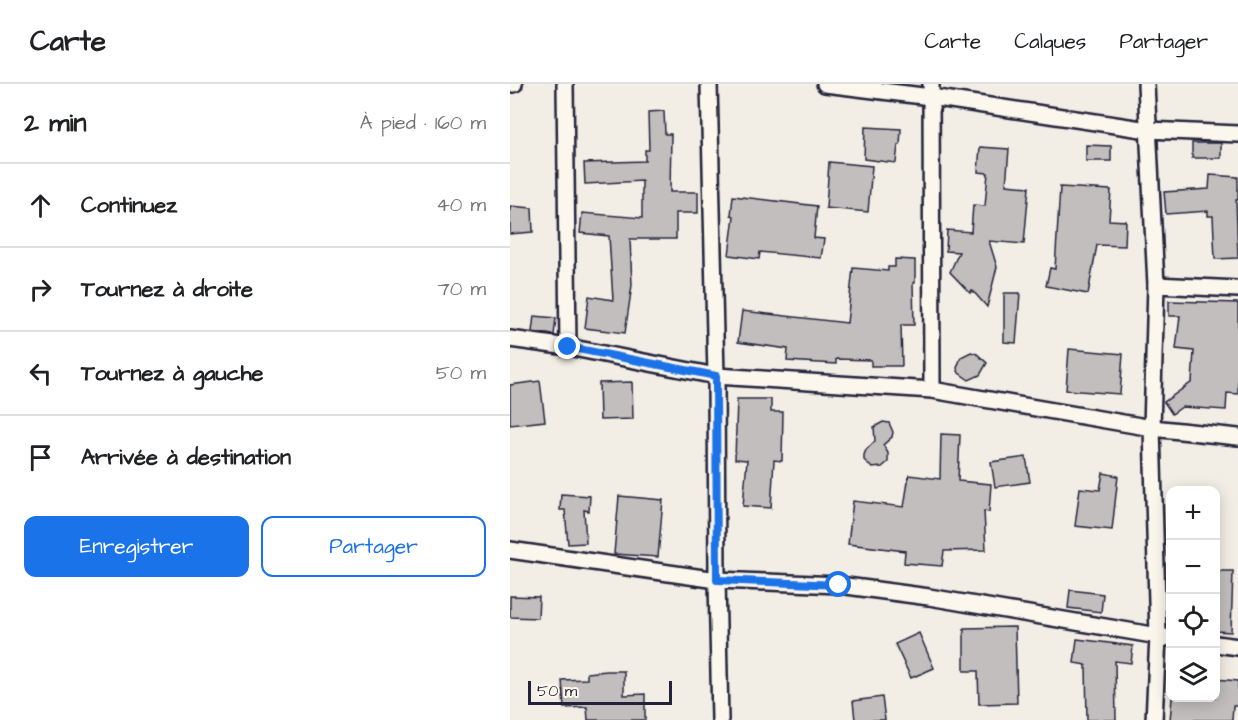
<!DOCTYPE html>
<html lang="fr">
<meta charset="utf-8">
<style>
:root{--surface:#fff;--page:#f6f6f6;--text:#202124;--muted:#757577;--line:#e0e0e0;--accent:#1a73e8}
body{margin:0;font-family:"Architects Daughter",sans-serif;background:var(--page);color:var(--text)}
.controls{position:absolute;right:18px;bottom:18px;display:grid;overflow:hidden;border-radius:12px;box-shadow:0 3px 15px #0003}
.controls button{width:54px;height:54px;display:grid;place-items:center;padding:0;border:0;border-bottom:2px solid var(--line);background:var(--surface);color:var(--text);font:30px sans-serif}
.scale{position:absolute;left:18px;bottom:15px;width:144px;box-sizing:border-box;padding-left:6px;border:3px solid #22223b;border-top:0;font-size:16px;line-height:21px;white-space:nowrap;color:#22223b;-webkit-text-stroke:4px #fbf7ec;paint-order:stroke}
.stop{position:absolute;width:18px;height:18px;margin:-14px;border:4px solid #1a73e8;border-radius:50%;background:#fff}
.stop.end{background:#1a73e8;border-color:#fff;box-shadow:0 2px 6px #0008}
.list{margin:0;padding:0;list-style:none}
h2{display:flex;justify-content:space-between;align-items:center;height:78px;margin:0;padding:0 24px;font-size:26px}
h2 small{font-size:20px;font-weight:400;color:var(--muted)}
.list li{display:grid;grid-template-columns:39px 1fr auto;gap:18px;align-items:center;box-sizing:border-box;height:84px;padding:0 24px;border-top:2px solid var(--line)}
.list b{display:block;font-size:22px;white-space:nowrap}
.list em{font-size:20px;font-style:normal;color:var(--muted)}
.actions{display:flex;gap:12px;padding:18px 24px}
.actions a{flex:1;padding:14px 0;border:2px solid var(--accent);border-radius:12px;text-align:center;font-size:21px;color:var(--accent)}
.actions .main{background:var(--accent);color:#fff}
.icon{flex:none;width:33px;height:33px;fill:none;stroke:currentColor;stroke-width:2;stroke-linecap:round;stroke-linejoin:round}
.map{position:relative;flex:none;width:728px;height:636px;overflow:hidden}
header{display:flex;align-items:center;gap:36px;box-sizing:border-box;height:84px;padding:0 30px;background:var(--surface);border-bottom:2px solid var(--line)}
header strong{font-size:28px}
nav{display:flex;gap:33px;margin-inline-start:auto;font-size:21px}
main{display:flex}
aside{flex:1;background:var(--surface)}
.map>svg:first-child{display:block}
</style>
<header>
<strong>Carte</strong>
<nav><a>Carte</a><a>Calques</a><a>Partager</a></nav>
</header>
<main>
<aside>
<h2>2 min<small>À pied · 160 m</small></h2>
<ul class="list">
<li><svg class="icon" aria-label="ahead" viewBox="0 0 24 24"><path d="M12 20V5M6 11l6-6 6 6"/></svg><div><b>Continuez</b></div><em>40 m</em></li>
<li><svg class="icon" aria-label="right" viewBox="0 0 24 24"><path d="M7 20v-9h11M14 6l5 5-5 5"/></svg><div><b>Tournez à droite</b></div><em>70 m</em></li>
<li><svg class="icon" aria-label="left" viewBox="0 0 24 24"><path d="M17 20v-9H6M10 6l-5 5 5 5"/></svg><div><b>Tournez à gauche</b></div><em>50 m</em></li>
<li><svg class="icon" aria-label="arrive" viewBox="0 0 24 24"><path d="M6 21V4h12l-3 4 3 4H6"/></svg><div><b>Arrivée à destination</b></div></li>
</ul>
<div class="actions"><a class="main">Enregistrer</a><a>Partager</a></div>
</aside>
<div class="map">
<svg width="728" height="636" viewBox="0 0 728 636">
<rect width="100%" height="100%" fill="#f2eee5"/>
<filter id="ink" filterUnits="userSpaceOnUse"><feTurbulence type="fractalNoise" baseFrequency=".0167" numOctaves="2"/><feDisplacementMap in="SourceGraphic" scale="12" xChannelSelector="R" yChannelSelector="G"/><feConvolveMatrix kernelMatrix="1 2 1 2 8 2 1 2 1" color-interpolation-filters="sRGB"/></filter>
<g filter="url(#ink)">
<g fill="#c2bebe" stroke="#22223b" stroke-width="1.5">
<polygon points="154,27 155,50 161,50 160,108 188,108 188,129 166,129 166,155 120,155 122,201 115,249 75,244 79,212 103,216 99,152 70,149 72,129 132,134 132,97 75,100 74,79 135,77 135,66 139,66 138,28"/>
<polygon points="355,43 391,45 390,61 388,61 386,79 354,75"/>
<rect x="682" y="59" width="29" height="15"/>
<polygon points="576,61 601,62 601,77 576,77"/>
<polygon points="470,63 499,65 496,101 519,103 514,160 479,157 487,183 477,223 462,206 460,209 440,188 449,168 436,167 437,146 461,148 463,121 475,122 478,89 468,88"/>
<polygon points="319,78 362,82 358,128 316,124"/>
<polygon points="700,91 728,93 728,116 726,116 728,174 705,175 703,132 698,132 698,127 656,130 654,108 699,105"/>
<polygon points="550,103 601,106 599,136 616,137 615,162 587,161 578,210 536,202 540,184 545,185"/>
<polygon points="223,112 307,122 304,154 314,155 311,174 250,168 249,175 219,171 224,132 221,131"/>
<polygon points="0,122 22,124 23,148 0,150"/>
<polygon points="385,175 405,176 405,199 403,199 404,241 391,241 392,282 361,282 361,276 326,275 326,280 277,277 278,265 228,258 232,227 337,239 343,184 378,187 378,183 385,183"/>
<polygon points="494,209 510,209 506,259 494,258"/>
<polygon points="659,217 728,219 728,310 717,309 716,326 672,323 662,330 654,318 682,298 684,267 666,265 670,232 659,232"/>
<polygon points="24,232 46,234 44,251 22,248"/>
<polygon points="559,265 613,270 610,310 556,306"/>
<polygon points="461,268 467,270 477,279 470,291 459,296 449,289 447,284 451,273"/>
<polygon points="30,297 35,337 0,341 0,301"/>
<polygon points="122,298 123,335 90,336 89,299"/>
<polygon points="227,315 261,315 261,328 273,328 272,377 264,376 261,424 233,422 237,376 225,375"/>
<polygon points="373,338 379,339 383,348 382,353 373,361 378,369 378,378 372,383 362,384 354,376 354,371 356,366 365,357 364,343"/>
<polygon points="431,350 450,351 448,397 481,400 479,428 474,427 476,466 434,467 432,482 394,479 395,467 338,460 343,417 394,423 399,391 430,395"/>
<polygon points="516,373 520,398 485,403 481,378"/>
<polygon points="593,389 608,392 602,446 565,442 570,404 590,406"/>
<polygon points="51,410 80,412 79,427 74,426 76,459 58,460 55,426 50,426"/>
<polygon points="109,412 153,416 148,473 104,470"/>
<polygon points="705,487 723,487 721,548 705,547"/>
<polygon points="560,506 593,510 591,528 558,524"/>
<polygon points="0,512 29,513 28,534 0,533"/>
<polygon points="505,543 507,619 469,620 468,587 454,587 454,544"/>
<polygon points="409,549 424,584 401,594 385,560"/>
<polygon points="567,555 623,562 621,579 605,577 606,636 577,636 576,581 564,579"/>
<polygon points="97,587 114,587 114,611 135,610 135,636 78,636 77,623 54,624 52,596 77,595 77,589"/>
<polygon points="705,595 728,597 728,622 723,622 722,636 660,636 662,614 705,614"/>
<polygon points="372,613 375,636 345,636 343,617"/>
</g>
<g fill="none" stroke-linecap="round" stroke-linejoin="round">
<defs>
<g id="street">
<polyline points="0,0 4,0"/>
<polyline points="55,0 58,263"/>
<polyline points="315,0 421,13 638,46 728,50"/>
<polyline points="421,0 422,306"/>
<polyline points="636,0 646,201 642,344 648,552 644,636"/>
<polyline points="646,201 728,205"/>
<polyline points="0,255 58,263 206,292 422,306 642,344 728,353"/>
<polyline points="0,466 207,496 206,292 199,0"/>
<polyline points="706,560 728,563"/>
<polyline points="210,636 207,496 329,501 419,513 660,554"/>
</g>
</defs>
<use href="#street" stroke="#22223b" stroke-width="20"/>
<use href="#street" stroke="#fbf7ec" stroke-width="15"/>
</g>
</g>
<g fill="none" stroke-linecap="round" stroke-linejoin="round" filter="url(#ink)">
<polyline stroke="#1a73e8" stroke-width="8" points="58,263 206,292 207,496 329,501"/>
</g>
</svg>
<div class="controls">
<button>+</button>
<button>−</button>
<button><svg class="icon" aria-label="locate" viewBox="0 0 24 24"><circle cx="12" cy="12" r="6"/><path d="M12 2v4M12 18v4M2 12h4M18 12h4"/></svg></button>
<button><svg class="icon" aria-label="layers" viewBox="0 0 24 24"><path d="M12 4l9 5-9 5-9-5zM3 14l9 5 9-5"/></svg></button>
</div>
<div class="scale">50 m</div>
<div class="stop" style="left:329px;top:501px"></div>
<div class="stop end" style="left:58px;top:263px"></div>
</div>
</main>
